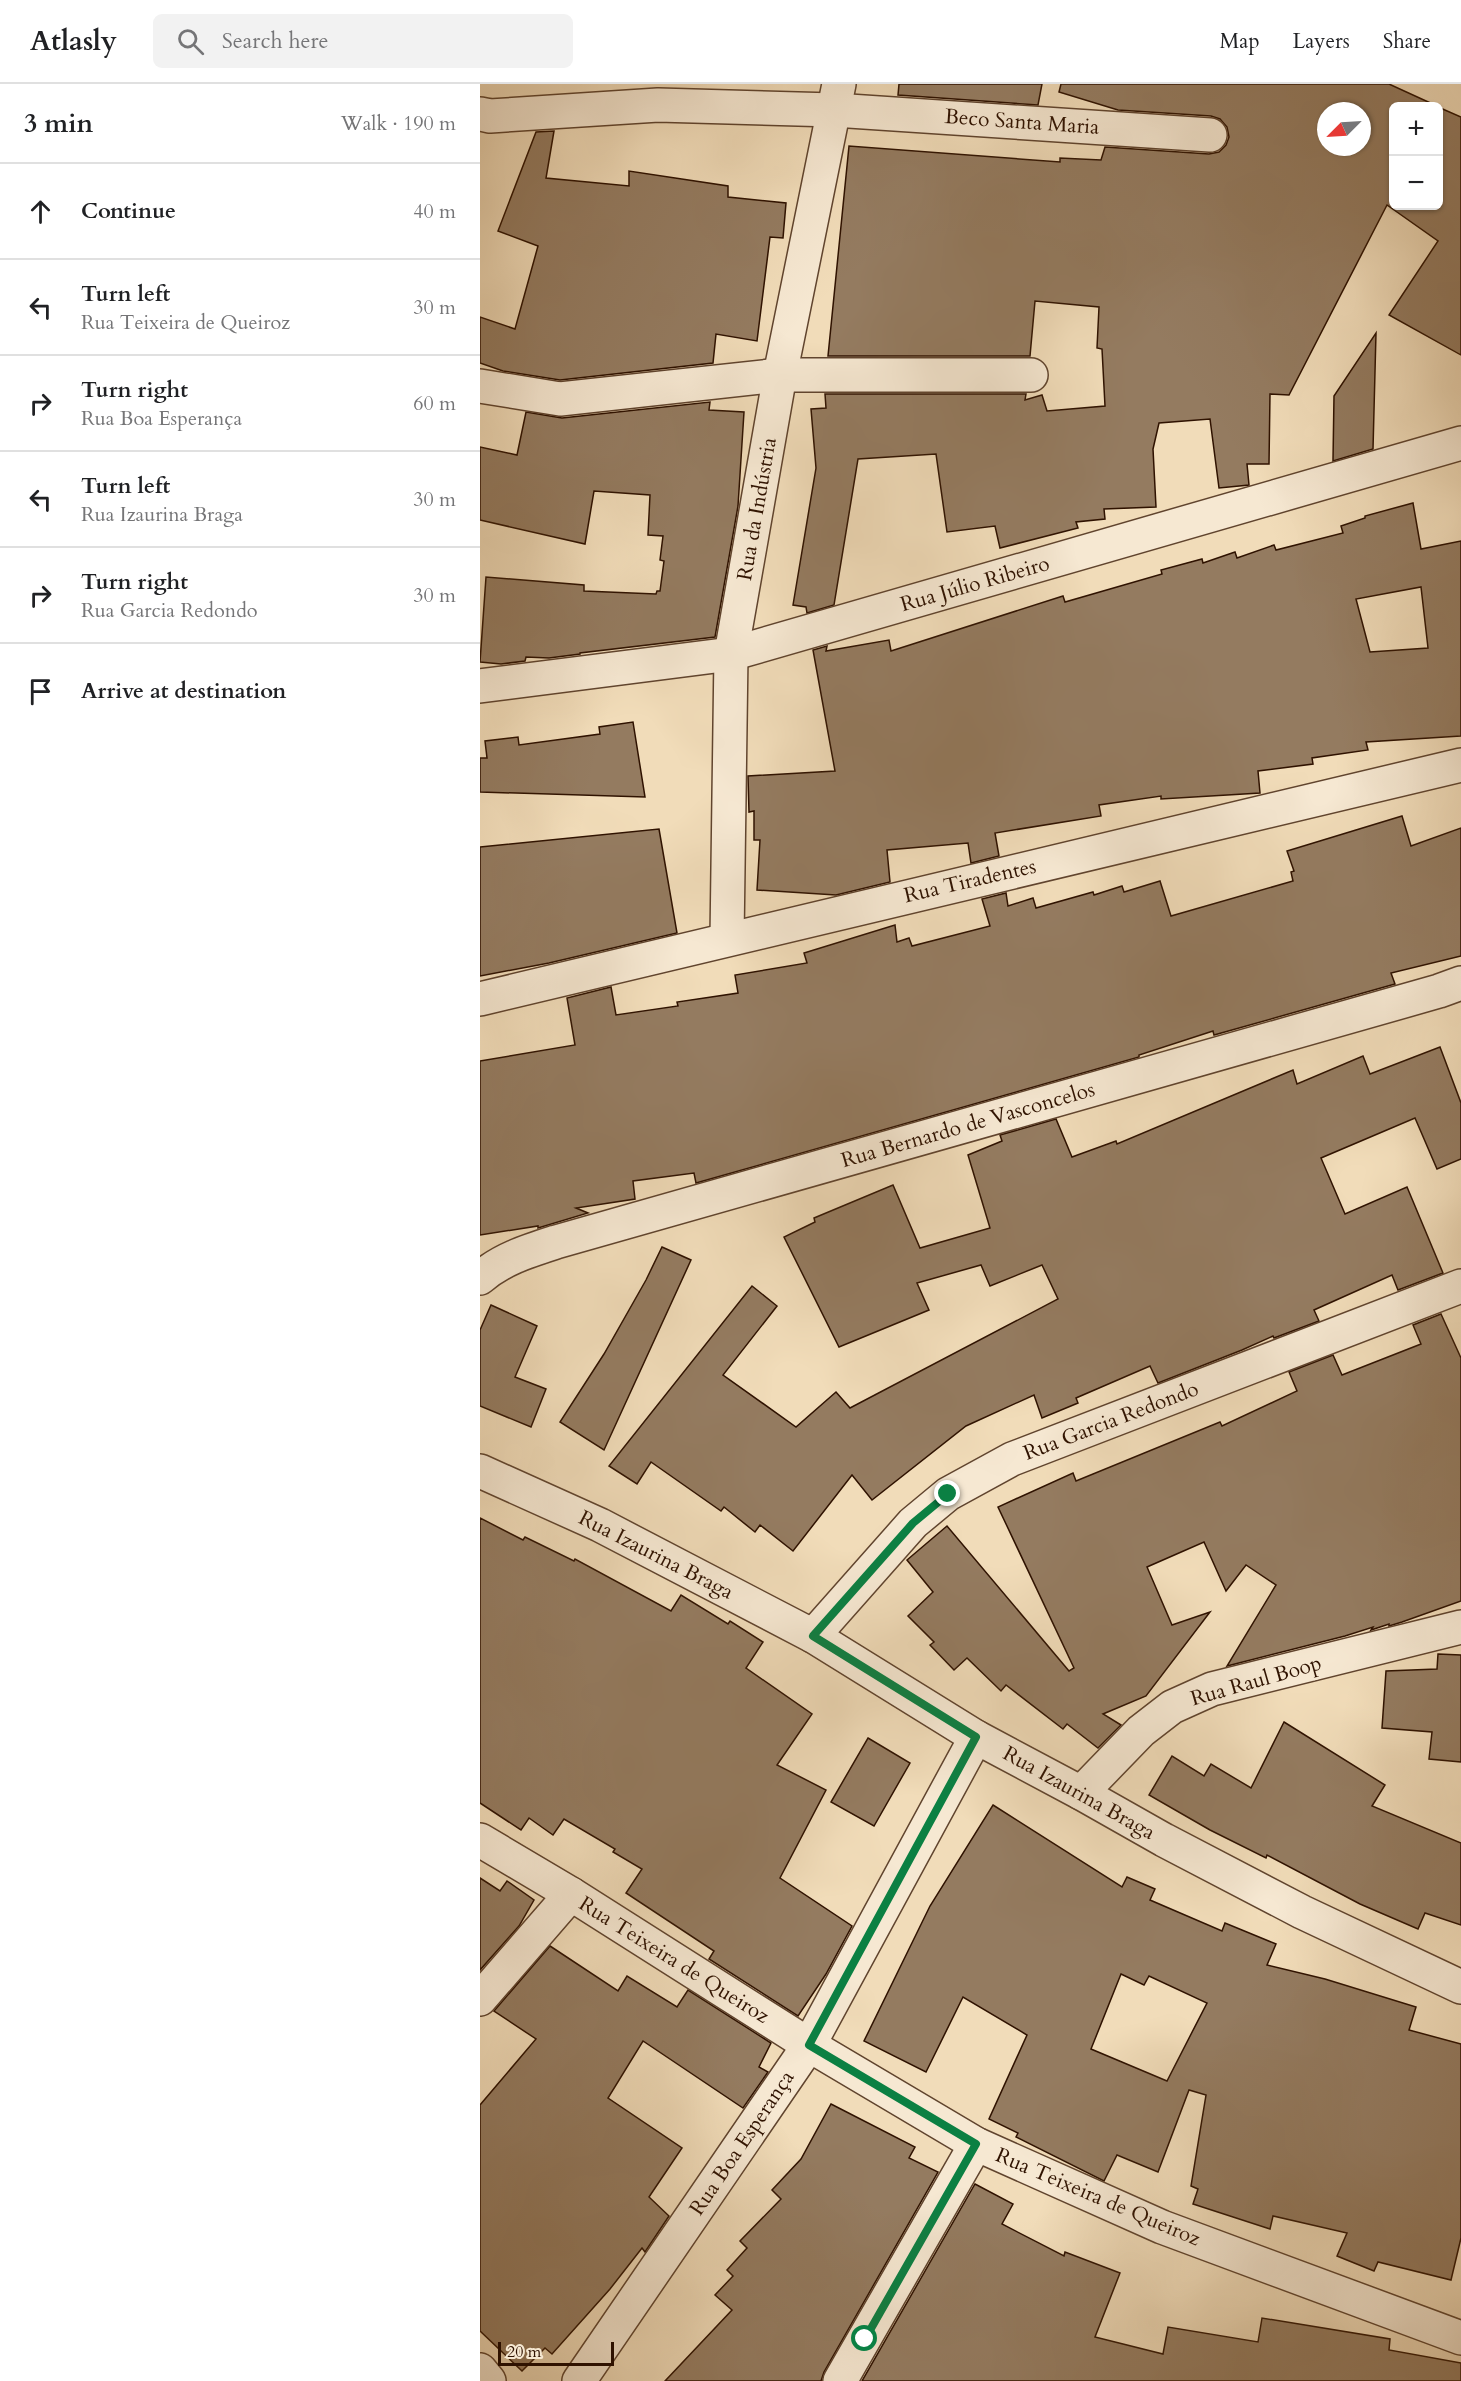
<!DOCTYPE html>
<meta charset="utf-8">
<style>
:root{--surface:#fff;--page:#f2f2f2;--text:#202124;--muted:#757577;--line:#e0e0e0}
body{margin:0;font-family:Cardo,serif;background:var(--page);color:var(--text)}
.controls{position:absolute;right:18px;top:18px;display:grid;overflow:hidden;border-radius:9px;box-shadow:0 2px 4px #0004}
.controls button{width:54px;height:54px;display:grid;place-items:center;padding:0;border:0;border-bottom:2px solid var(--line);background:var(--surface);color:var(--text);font:30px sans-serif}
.compass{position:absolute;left:837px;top:18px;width:54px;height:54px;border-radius:50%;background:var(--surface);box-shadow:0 2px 4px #0004;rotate:246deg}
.scale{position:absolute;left:18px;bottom:15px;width:116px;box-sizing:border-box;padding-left:6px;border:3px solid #2f1200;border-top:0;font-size:16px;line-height:21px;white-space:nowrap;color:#2f1200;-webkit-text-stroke:4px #f6e8d2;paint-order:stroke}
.stop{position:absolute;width:18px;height:18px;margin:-14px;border:4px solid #0b8043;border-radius:50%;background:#fff}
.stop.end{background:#0b8043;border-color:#fff;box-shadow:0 2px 6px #0008}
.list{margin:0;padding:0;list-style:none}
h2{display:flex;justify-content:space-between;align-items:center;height:78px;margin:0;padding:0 24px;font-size:26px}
h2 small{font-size:20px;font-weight:400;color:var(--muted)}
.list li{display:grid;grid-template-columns:39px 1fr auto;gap:18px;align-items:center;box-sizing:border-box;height:96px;padding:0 24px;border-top:2px solid var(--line)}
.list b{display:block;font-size:22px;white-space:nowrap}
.list p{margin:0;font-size:20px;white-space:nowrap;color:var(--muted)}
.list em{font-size:20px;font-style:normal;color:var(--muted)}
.icon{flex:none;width:33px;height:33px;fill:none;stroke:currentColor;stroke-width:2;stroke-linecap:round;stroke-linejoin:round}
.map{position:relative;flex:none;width:981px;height:2297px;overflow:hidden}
header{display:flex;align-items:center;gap:36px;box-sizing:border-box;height:84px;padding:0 30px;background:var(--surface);border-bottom:2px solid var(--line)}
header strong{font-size:28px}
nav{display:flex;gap:33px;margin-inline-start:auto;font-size:21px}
.search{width:420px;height:54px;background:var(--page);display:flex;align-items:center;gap:15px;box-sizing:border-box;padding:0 21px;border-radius:9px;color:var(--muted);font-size:22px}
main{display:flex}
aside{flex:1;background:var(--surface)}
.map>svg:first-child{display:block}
</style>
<header>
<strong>Atlasly</strong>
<div class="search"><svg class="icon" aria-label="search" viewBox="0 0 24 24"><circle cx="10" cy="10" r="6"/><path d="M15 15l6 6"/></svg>Search here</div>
<nav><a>Map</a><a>Layers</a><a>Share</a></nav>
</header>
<main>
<aside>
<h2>3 min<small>Walk · 190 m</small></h2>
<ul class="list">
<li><svg class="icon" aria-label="ahead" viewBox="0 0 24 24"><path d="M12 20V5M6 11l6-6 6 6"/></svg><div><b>Continue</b></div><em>40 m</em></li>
<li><svg class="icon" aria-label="left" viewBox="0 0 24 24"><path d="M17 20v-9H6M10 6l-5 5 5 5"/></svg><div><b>Turn left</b><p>Rua Teixeira de Queiroz</p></div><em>30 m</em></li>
<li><svg class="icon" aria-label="right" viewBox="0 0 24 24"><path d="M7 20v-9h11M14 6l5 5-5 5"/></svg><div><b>Turn right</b><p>Rua Boa Esperança</p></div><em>60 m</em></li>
<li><svg class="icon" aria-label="left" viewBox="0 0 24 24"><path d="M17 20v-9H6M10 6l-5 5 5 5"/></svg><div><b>Turn left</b><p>Rua Izaurina Braga</p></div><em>30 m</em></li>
<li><svg class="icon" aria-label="right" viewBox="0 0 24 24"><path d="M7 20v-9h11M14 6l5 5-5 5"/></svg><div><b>Turn right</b><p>Rua Garcia Redondo</p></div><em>30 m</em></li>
<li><svg class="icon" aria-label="arrive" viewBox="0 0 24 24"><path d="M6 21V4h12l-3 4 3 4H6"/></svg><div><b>Arrive at destination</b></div></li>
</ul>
</aside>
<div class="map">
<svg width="981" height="2297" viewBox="0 0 981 2297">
<rect width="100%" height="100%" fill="#f1dcb9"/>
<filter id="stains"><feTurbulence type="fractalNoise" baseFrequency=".00333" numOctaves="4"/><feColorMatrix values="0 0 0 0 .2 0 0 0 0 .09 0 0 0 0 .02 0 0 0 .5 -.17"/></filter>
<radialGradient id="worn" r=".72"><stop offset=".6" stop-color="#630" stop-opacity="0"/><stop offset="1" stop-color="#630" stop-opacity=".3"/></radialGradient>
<g fill="#947b60" stroke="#2f1200" stroke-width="1.5" fill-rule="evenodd">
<polygon points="419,0 562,0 558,21 418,11"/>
<path d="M 581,0 L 909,0 L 957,22 L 914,22 L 914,122 L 958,122 L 958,23 L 981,33 L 981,271 L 909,231 L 958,157 L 907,121 L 809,311 L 790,310 L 789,380 L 767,380 L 769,401 L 739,404 L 730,335 L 679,339 L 673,365 L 676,423 L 624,425 L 625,435 L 596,438 L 598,444 L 520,464 L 515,442 L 467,448 L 456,370 L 378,375 L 354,521 L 327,529 L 326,523 L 313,521 L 336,384 L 331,325 L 346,324 L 345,310 L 546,310 L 545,316 L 562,311 L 567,327 L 625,322 L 622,265 L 617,264 L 619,223 L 555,217 L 550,272 L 348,272 L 369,62 L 580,78 L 580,74 L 621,76 L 625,63 L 729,70 L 739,68 L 746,61 L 749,53 L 747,43 L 740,35 L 731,32 L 638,26 L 579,8 ZM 846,27 L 882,27 L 882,63 L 846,63 Z"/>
<polygon points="74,47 66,94 149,102 149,87 248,102 248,113 306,119 303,154 290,153 277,257 236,250 233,279 80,296 23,287 0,279 0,233 35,245 58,162 18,147 56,48"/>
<polygon points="896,249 893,365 853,377 854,312"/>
<polygon points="230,318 229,326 264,328 258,422 235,553 100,569 100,570 69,574 46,573 45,577 21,580 0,578 6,493 104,501 104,507 176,510 177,507 180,507 184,477 180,476 183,452 168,451 170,411 114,407 105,460 0,436 0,363 37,371 46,328 82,334"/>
<path d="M 933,419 L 941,465 L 981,457 L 981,652 L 886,658 L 888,666 L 832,674 L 833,680 L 778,687 L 780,709 L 681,715 L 681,712 L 619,721 L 621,732 L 515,749 L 519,772 L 491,779 L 488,759 L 407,766 L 410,798 L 356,811 L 277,806 L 280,756 L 274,756 L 274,727 L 269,728 L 268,692 L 355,687 L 333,566 L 347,562 L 346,567 L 409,556 L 411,567 L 583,512 L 585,518 L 682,490 L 681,486 L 722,475 L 723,479 L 755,468 L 757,474 L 794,461 L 796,466 L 863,449 L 861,442 L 885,434 L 885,432 ZM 941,503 L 948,564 L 890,568 L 876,515 Z"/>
<polygon points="153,638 165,713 0,708 0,674 7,674 5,657 38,653 39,661 120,650 119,643"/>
<polygon points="922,732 931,762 981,744 981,872 911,889 915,900 734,951 733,947 659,971 659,973 216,1099 214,1089 153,1097 155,1115 96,1124 108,1129 58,1144 58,1142 0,1151 0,977 95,961 87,914 131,903 136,931 198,922 197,918 258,909 255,891 327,879 324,869 415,841 417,858 429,854 432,862 510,842 502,815 526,809 528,822 553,814 556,824 613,808 614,811 642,802 644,808 680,797 691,832 813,797 811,788 814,787 807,767"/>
<polygon points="179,745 197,849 69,879 0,892 0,763"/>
<polygon points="960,963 981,1019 981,1075 957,1085 935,1034 841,1074 865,1130 927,1103 963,1189 918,1206 912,1191 834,1226 839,1237 794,1254 793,1252 762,1266 678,1299 670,1282 596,1314 598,1319 562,1334 554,1311 486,1342 392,1416 372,1391 313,1467 280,1441 275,1448 244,1423 241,1427 171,1378 157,1400 129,1382 272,1202 297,1222 243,1291 316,1343 356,1308 370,1324 578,1215 562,1181 510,1202 501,1181 437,1199 449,1226 359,1263 304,1153 335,1138 334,1134 413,1101 440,1164 510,1144 488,1071 522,1057 520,1051 576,1035 592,1073 636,1057 637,1060 813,986 817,1000 883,972 890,990"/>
<polygon points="182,1163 211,1176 124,1366 80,1338 124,1270 166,1196"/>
<polygon points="11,1221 57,1242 35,1293 66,1305 51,1343 0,1322 0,1246"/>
<polygon points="961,1230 981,1274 981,1517 922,1538 909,1542 909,1540 891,1546 893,1543 865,1552 747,1582 796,1501 766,1481 746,1507 724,1458 667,1483 692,1541 730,1528 666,1612 623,1630 641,1641 618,1664 587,1640 583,1645 526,1601 521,1607 487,1574 474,1586 450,1561 454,1558 428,1532 453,1508 427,1476 467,1442 589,1587 594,1584 518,1423 593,1389 596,1397 740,1338 742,1342 817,1307 809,1288 853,1271 862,1291 941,1260 933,1241"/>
<polygon points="0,1434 43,1456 45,1453 94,1477 95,1475 191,1527 201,1511 248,1540 250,1537 283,1558 266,1584 332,1630 297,1681 346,1706 300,1794 372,1842 346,1890 318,1932 229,1875 234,1867 146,1809 162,1785 133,1768 135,1765 84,1735 73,1751 49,1734 41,1746 0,1719"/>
<polygon points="958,1570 981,1571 981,1678 949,1675 952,1648 902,1644 906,1587 957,1585"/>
<polygon points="804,1638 905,1701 892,1722 981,1759 981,1841 945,1829 938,1845 880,1820 787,1771 786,1774 730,1746 669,1711 692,1672 724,1692 731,1680 771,1704"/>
<polygon points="388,1654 430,1679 394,1742 351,1718"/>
<path d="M 513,1721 L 642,1803 L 647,1793 L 675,1805 L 670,1816 L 742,1847 L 745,1839 L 796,1860 L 787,1881 L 845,1895 L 936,1923 L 929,1946 L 981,1960 L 981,2154 L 971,2196 L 898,2178 L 894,2187 L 857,2172 L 867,2149 L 793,2132 L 790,2145 L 713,2120 L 718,2105 L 711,2102 L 726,2011 L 709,2006 L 678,2088 L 637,2071 L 624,2097 L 536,2053 L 538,2049 L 509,2035 L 547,1951 L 483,1913 L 446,1988 L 384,1957 L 450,1822 ZM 641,1890 L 664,1901 L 669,1892 L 727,1919 L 687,1997 L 611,1965 Z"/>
<polygon points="0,1794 20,1807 27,1797 54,1816 39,1842 0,1886"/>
<polygon points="70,1862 138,1907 147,1892 197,1923 208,1906 291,1959 279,1983 288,1988 263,2024 163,1957 128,2014 202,2064 169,2113 189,2132 165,2168 162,2164 130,2205 72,2270 65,2264 42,2287 0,2247 0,2021 56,1955 14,1927"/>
<polygon points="351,2020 435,2063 429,2074 458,2088 344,2288 341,2297 185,2297 252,2226 235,2211 253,2192 247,2186 267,2164 260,2157 301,2115 292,2106 321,2075"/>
<polygon points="495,2100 533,2120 522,2140 584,2172 585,2168 640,2189 615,2253 683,2270 688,2243 778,2258 782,2234 910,2255 909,2266 981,2279 981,2297 382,2297"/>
</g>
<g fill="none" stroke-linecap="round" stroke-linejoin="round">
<defs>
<g id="minor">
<polyline points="0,30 10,32 178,21 354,26 730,51"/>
<polyline points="0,302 80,315 300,291 551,291"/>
<polyline points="0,602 251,570 981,359"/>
<polyline points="247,855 251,570 300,291 359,0"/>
<polyline points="0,915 981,681"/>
<path d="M 0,1194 C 22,1175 48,1167 76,1158 L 959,907 L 981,899"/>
<polyline points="0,1387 120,1441 333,1552 496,1653 601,1709 684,1756 822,1828 981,1903"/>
<polyline points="333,1552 433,1439 468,1410 532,1375 981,1202"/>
<polyline points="601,1709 661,1647 692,1623 732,1605 981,1543"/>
<polyline points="0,1756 91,1810 329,1961 496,2060 682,2143 981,2254"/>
<polyline points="0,1915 91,1810"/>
<polyline points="0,2286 9,2297"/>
<polyline points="99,2297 329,1961 496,1653"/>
<polyline points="360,2297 496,2060"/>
</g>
</defs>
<use href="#minor" stroke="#60442e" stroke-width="36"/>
<use href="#minor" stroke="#f6e8d2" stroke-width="33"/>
</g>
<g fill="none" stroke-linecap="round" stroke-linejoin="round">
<polyline stroke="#0b8043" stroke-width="8" points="385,2255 496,2060 329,1961 496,1653 333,1552 433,1439 468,1410"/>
</g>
<g text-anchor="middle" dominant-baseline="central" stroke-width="5" stroke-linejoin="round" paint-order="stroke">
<g font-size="21" fill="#2f1200" stroke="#f6e8d2">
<text transform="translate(542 38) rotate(4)">Beco Santa Maria</text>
<text transform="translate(277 425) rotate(-80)">Rua da Indústria</text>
<text transform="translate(495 500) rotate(-16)">Rua Júlio Ribeiro</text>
<text transform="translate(490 797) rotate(-13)">Rua Tiradentes</text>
<text transform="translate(488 1041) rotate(-16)">Rua Bernardo de Vasconcelos</text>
<text transform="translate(631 1337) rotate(-21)">Rua Garcia Redondo</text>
<text transform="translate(176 1471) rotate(27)">Rua Izaurina Braga</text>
<text transform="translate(776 1597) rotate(-16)">Rua Raul Boop</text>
<text transform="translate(599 1709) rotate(29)">Rua Izaurina Braga</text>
<text transform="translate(194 1876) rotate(32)">Rua Teixeira de Queiroz</text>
<text transform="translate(262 2059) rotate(-56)">Rua Boa Esperança</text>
<text transform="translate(618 2113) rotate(23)">Rua Teixeira de Queiroz</text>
</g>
</g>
<rect width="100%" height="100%" filter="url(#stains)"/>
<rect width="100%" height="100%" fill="url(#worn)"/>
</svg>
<div class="controls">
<button>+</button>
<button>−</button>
</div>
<svg class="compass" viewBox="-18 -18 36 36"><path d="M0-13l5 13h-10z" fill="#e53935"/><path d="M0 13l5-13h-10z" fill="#757577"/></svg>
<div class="scale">20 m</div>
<div class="stop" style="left:385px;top:2255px"></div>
<div class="stop end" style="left:468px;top:1410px"></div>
</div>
</main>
